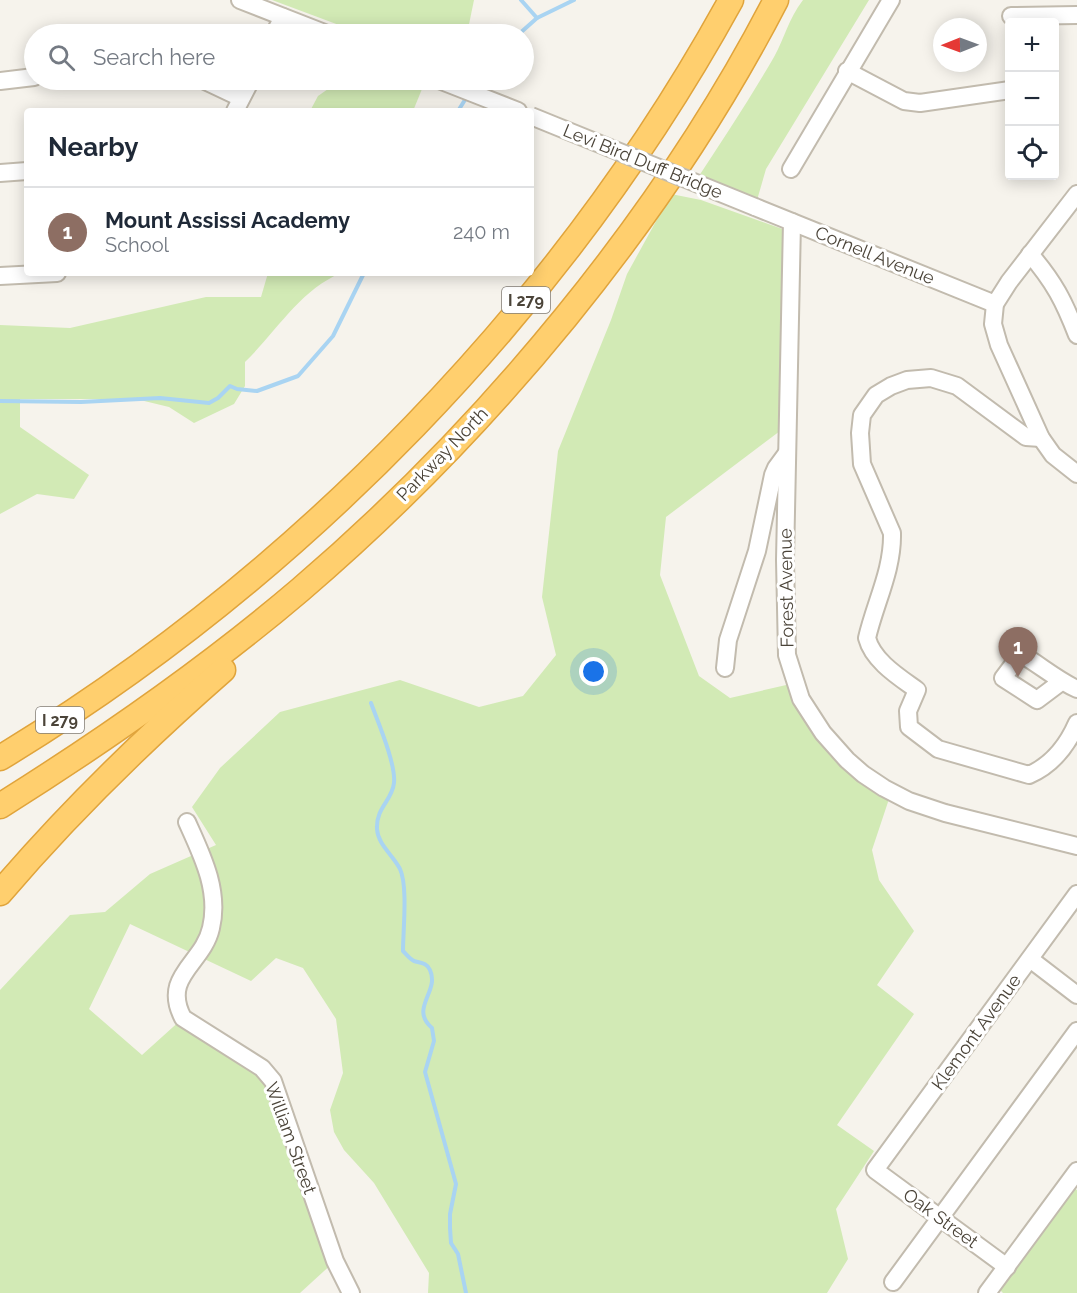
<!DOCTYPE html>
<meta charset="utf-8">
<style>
:root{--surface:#fff;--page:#f6f6f7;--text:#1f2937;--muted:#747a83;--line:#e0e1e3;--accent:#fc3f1d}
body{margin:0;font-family:Raleway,sans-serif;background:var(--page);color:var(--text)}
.controls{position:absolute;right:18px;top:18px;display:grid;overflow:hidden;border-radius:6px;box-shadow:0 3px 15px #0003}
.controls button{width:54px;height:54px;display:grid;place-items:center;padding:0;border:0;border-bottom:2px solid var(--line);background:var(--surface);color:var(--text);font:30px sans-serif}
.compass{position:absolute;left:933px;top:18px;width:54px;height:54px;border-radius:50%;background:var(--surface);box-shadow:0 3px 15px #0003;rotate:269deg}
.you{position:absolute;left:594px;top:672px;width:21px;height:21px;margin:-15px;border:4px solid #fff;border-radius:50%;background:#1a73e8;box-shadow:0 0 0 9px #1a73e833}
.badge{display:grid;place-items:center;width:39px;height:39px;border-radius:50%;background:var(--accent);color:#fff;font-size:20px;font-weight:700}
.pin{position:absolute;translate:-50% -50px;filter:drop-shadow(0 2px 3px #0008)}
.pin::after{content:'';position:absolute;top:32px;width:21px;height:18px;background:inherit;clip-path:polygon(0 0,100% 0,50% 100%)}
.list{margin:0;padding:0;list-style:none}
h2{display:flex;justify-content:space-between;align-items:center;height:78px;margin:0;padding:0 24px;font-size:26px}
h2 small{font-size:20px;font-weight:400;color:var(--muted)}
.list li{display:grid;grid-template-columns:39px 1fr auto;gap:18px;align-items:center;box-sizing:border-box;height:90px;padding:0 24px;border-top:2px solid var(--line)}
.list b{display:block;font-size:22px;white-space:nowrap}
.list p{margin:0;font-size:20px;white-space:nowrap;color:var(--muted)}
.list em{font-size:20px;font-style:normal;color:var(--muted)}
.icon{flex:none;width:33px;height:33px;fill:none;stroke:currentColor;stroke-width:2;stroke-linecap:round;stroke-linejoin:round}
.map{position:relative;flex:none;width:1077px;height:1293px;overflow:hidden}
.search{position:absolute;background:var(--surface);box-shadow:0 3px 15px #0003;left:24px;top:24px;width:510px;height:66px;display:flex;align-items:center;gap:15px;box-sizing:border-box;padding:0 21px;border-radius:33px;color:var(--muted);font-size:22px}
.panel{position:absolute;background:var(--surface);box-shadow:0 3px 15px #0003;left:24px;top:108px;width:510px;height:168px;border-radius:6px}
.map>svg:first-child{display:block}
</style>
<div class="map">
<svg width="1077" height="1293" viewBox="0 0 1077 1293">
<rect width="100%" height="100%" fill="#f6f3ec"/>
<g fill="#d2eab5">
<polygon points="272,0 474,0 467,34 363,34"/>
<path d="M 803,0 L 869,0 L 766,169 L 755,207 L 695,182 C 722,141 749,100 774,57 C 785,37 788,20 803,0 Z"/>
<polygon points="341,80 398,80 422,89 413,111 310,111 318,96"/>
<polygon points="671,194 701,200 791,232 788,425 666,517 660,575 699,676 730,698 795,683 801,699 889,799 872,850 879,880 914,931 877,985 914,1014 837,1125 874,1151 836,1209 848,1259 827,1293 428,1293 429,1273 374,1183 344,1150 334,1132 330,1110 343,1073 336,1019 303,968 276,958 251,981 130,924 89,1009 142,1055 183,1018 262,1068 335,1261 300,1293 0,1293 0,990 70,915 105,912 150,874 216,845 192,807 220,768 280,712 400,680 479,707 523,696 556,655 542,597 558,451 611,320 627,274"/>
<path d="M 268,273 L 341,273 C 300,290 276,332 245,362 L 245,386 L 234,404 L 194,423 L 169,407 L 136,399 L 20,399 L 20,427 L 89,475 L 74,499 L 37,494 L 0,514 L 0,325 L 70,328 L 206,297 L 261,297 Z"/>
<polygon points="1072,1187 1077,1190 1077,1293 1003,1293 999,1289"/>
</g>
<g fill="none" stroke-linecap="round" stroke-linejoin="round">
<g stroke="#a9d4f2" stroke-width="4">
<polyline points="521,0 537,18"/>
<polyline points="519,34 537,18 574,0"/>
<polyline points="472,89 478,80"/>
<polyline points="458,111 468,95"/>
<polyline points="0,401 81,402 160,398 209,403 218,398 230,386 237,389 257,391 298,376 333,336 364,273"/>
<path d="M 371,703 C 378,722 396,764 394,783 C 392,801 376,807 377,829 C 378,845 393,855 400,869 C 408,886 403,931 403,951 C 407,955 410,959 414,961 C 421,963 427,963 430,970 C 440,992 409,1008 432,1028 L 434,1041 L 425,1072 L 456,1184 L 450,1214 L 450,1228 L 451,1243 L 458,1254 L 466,1293"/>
</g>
<defs>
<g id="minor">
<polyline points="240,0 327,34"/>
<polyline points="1011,16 1077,15"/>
<polyline points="274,34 283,17"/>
<polyline points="847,71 904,101 920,103 1010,90"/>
<polyline points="203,80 241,98"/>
<polyline points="439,80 518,111"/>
<polyline points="0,81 34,77"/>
<polyline points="235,111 251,80"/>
<polyline points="791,169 891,0"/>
<polyline points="0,173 27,171"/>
<polyline points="1077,194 1009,282 995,304 993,324 999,345 1041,438 1053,455 1077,474"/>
<polyline points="755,207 995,304"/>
<polyline points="792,222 785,560 787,655 801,699 823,733 847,760 863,774 884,788 909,801 945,813 1077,846"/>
<path d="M 1030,254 C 1054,282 1064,301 1077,335"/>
<polyline points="0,276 57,273"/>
<path d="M 1041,438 L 1026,437 L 957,386 L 931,378 L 907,380 L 891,386 L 876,395 L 862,415 L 860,433 L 862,464 L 892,533 C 893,570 875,603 867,638 C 873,661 899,677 917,690 L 908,711 L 909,727 L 938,749 L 1029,775 C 1052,765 1067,746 1077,723"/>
<polyline points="725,668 728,640 757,551 773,475 776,468 787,453"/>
<path d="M 1061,682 L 1037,700 L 1003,678 L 1021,654 C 1040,665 1057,680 1077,689"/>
<path d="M 187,822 C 202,855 220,891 211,928 C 203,964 161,976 183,1018 L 262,1068 L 273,1081 L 335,1261 L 351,1293"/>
<polyline points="1030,959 1077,995"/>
<polyline points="1007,1267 875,1170 1077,894"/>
<polyline points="893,1282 1077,1031"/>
<polyline points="987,1293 1077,1171"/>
</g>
<g id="highway">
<path d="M 0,758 C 299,577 563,306 731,0"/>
<path d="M 0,806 C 105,740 206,670 300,590 C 487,430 663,219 776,0"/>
<path d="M 0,893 C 69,812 143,740 223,670"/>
</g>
</defs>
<use href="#minor" stroke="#c2bbae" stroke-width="20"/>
<use href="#highway" stroke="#e0a43c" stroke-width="27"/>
<use href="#minor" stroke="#fff" stroke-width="16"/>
<use href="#highway" stroke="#ffcf6e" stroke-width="24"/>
<defs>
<polyline id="minor-bridge" points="531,116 755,207"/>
</defs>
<use href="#minor-bridge" stroke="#c2bbae" stroke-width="20" stroke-linecap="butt"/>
<use href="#minor-bridge" stroke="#fff" stroke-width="16"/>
</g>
<g text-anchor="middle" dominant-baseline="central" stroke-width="6" stroke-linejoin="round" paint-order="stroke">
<g fill="#fff" stroke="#817c74" stroke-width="1.5">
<rect x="502" y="287" width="48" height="26" rx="4.5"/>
<rect x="36" y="707" width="48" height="26" rx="4.5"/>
</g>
<g font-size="16" font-weight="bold" fill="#4b4439">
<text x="526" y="300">I 279</text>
<text x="60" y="720">I 279</text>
</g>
<g font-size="18" fill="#4b4439" stroke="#fff">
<text transform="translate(643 161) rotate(22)">Levi Bird Duff Bridge</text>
<text transform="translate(875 255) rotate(22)">Cornell Avenue</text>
<text transform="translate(442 454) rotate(-46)">Parkway North</text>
<text transform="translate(786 588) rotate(-91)">Forest Avenue</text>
<text transform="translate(976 1032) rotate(-54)">Klemont Avenue</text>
<text transform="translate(291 1138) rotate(70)">William Street</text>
<text transform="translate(941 1218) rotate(36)">Oak Street</text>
</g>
</g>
</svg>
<div class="controls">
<button>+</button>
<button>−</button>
<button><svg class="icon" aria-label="locate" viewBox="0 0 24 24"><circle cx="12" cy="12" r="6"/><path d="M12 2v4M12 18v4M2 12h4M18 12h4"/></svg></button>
</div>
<svg class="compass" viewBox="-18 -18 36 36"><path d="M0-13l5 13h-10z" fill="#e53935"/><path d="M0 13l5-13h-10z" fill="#747a83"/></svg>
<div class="you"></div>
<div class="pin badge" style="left:1018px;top:677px;background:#8d6e63">1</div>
<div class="search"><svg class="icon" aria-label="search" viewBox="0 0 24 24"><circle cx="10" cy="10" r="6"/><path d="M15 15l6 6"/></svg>Search here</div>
<section class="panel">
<h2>Nearby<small></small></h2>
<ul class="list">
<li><span class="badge" style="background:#8d6e63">1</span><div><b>Mount Assissi Academy</b><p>School</p></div><em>240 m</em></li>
</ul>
</section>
</div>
